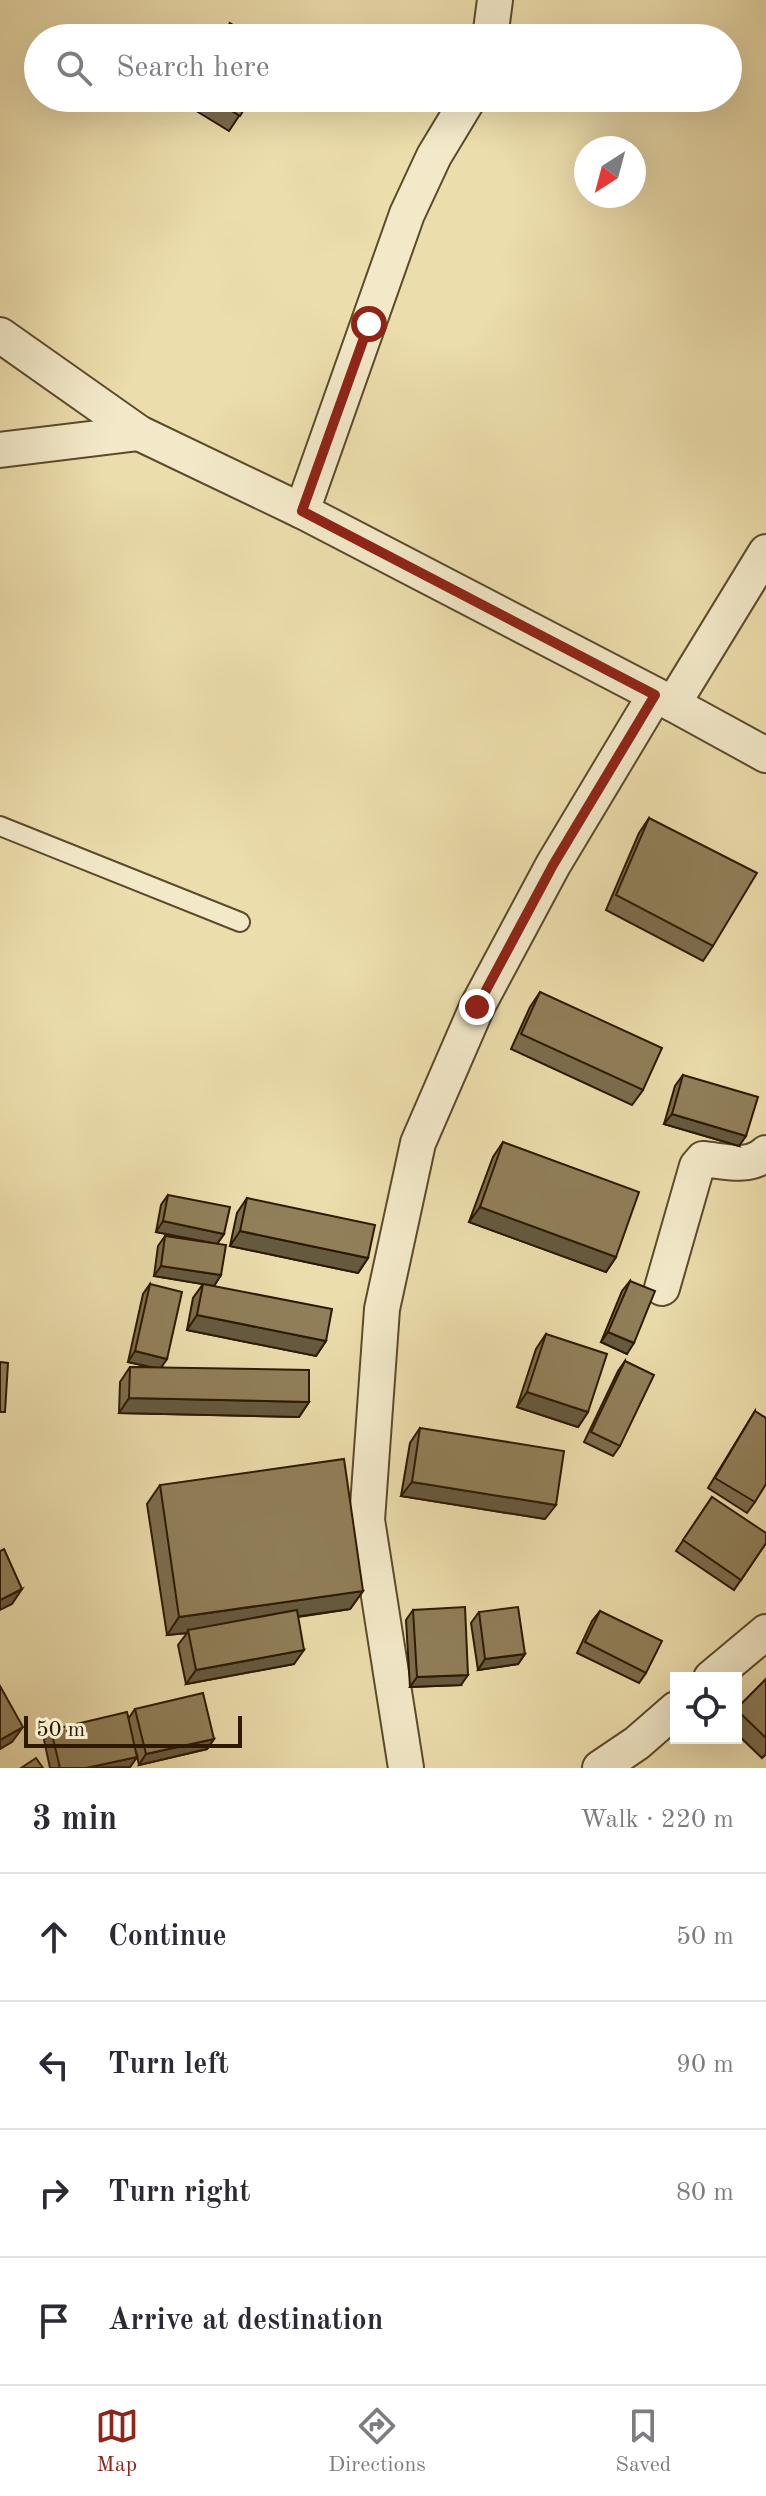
<!DOCTYPE html>
<meta charset="utf-8">
<style>
:root{--surface:#fff;--page:#f7f7f7;--text:#2b2b33;--muted:#7c7c81;--line:#e1e1e2;--accent:#8f2418}
body{margin:0;font-family:"Old Standard TT",serif;background:var(--page);color:var(--text)}
.controls{position:absolute;right:24px;bottom:24px;display:grid;overflow:hidden;border-radius:0px;box-shadow:0 8px 32px #0002}
.controls button{width:72px;height:72px;display:grid;place-items:center;padding:0;border:0;border-bottom:2px solid var(--line);background:var(--surface);color:var(--text);font:40px sans-serif}
.compass{position:absolute;left:574px;top:136px;width:72px;height:72px;border-radius:50%;background:var(--surface);box-shadow:0 8px 32px #0002;rotate:216deg}
.scale{position:absolute;left:24px;bottom:20px;width:218px;box-sizing:border-box;padding-left:8px;border:4px solid #2c1900;border-top:0;font-size:22px;line-height:28px;white-space:nowrap;color:#2c1900;-webkit-text-stroke:6px #f3e9c9;paint-order:stroke}
.stop{position:absolute;width:24px;height:24px;margin:-18px;border:6px solid #8f2418;border-radius:50%;background:#fff}
.stop.end{background:#8f2418;border-color:#fff;box-shadow:0 2px 8px #0008}
.list{margin:0;padding:0;list-style:none}
h2{display:flex;justify-content:space-between;align-items:center;height:104px;margin:0;padding:0 32px;font-size:34px}
h2 small{font-size:26px;font-weight:400;color:var(--muted)}
.list li{display:grid;grid-template-columns:52px 1fr auto;gap:24px;align-items:center;box-sizing:border-box;height:128px;padding:0 32px;border-top:2px solid var(--line)}
.list b{display:block;font-size:30px;white-space:nowrap}
.list em{font-size:26px;font-style:normal;color:var(--muted)}
.icon{flex:none;width:44px;height:44px;fill:none;stroke:currentColor;stroke-width:2;stroke-linecap:round;stroke-linejoin:round}
.map{position:relative;flex:none;width:766px;height:1768px;overflow:hidden}
.search{position:absolute;background:var(--surface);box-shadow:0 8px 32px #0002;left:24px;right:24px;top:24px;height:88px;display:flex;align-items:center;gap:20px;box-sizing:border-box;padding:0 28px;border-radius:44px;color:var(--muted);font-size:30px}
.sheet{height:616px;background:var(--surface)}
nav{display:flex;justify-content:space-around;align-items:center;box-sizing:border-box;height:112px;border-top:2px solid var(--line);background:var(--surface);font-size:22px;color:var(--muted)}
nav a{display:grid;justify-items:center;gap:4px}
nav .on{color:var(--accent)}
.map>svg:first-child{display:block}
</style>
<div class="map">
<svg width="766" height="1768" viewBox="0 0 766 1768">
<rect width="100%" height="100%" fill="#ecddac"/>
<filter id="stains"><feTurbulence type="fractalNoise" baseFrequency=".0025" numOctaves="4"/><feColorMatrix values="0 0 0 0 .2 0 0 0 0 .09 0 0 0 0 .02 0 0 0 .5 -.17"/></filter>
<radialGradient id="worn" r=".72"><stop offset=".6" stop-color="#630" stop-opacity="0"/><stop offset="1" stop-color="#630" stop-opacity=".3"/></radialGradient>
<g fill="none" stroke-linecap="round" stroke-linejoin="round">
<defs>
<polyline id="lane" points="0,826 240,922"/>
<g id="street">
<polyline points="490,38 495,0"/>
<polyline points="0,335 139,433 302,511 673,704 766,755"/>
<polyline points="0,450 139,433"/>
<polyline points="302,511 407,214 434,156 469,98"/>
<polyline points="673,704 766,552"/>
<path d="M 662,1288 L 697,1166 L 703,1159 C 724,1161 750,1169 766,1153"/>
<polyline points="711,1678 766,1632"/>
<polyline points="406,1768 367,1520 382,1309 418,1143 477,1007 553,865 655,695"/>
<polyline points="600,1768 637,1743 676,1709"/>
</g>
</defs>
<use href="#lane" stroke="#5c4a2b" stroke-width="22"/>
<use href="#street" stroke="#5c4a2b" stroke-width="38"/>
<use href="#lane" stroke="#f3e9c9" stroke-width="18"/>
<use href="#street" stroke="#f3e9c9" stroke-width="34"/>
</g>
<g fill="#7c6d4d" stroke="#2c1900" stroke-width="2">
<polygon points="182,98 251,98 229,131 180,101"/>
<polygon points="649,818 713,946 703,961 606,910 639,833"/>
<polygon points="540,992 643,1090 632,1105 511,1049 530,1007"/>
<polygon points="683,1075 739,1146 664,1124 675,1086"/>
<polygon points="503,1142 616,1257 606,1272 469,1222 493,1157"/>
<polygon points="168,1195 224,1234 217,1244 221,1275 214,1286 326,1341 316,1356 187,1330 193,1298 203,1284 154,1276 158,1246 165,1236 213,1243 156,1232 161,1205"/>
<polygon points="247,1198 368,1258 358,1273 230,1246 237,1213"/>
<polygon points="630,1281 627,1354 601,1342 622,1291"/>
<polygon points="150,1284 161,1367 309,1402 299,1417 119,1413 120,1382 130,1367 150,1367 128,1362 143,1294"/>
<polygon points="546,1334 588,1412 578,1427 517,1407 536,1349"/>
<polygon points="625,1361 620,1446 613,1456 584,1442 618,1371"/>
<polygon points="755,1411 755,1502 747,1513 708,1488"/>
<polygon points="420,1428 545,1519 401,1496 410,1443"/>
<polygon points="160,1485 363,1591 350,1609 298,1617 294,1664 186,1684 178,1645 187,1633 167,1635 147,1504"/>
<polygon points="712,1497 766,1543 734,1590 676,1551"/>
<polygon points="413,1610 461,1685 410,1687 406,1620"/>
<polygon points="600,1611 646,1673 639,1683 577,1653 592,1621"/>
<polygon points="479,1612 525,1654 518,1664 478,1670 471,1623"/>
<polygon points="766,1679 766,1754 762,1758 736,1733 736,1710"/>
<polygon points="135,1709 214,1739 207,1749 139,1765 136,1752 137,1757 130,1767 125,1768 50,1768 44,1740 51,1730 128,1719"/>
</g>
<g fill="#65593e" stroke="#2c1900" stroke-width="2">
<polygon points="672,1114 746,1136 739,1146 664,1124"/>
<polygon points="480,1207 616,1257 606,1272 469,1222"/>
<polygon points="163,1221 224,1234 217,1244 156,1232"/>
<polygon points="240,1231 368,1258 358,1273 230,1246"/>
<polygon points="161,1266 221,1275 214,1286 154,1276"/>
<polygon points="197,1315 326,1341 316,1356 187,1330"/>
<polygon points="608,1332 634,1343 627,1354 601,1342"/>
<polygon points="135,1351 167,1359 160,1369 128,1362"/>
<polygon points="527,1392 588,1412 578,1427 517,1407"/>
<polygon points="129,1398 309,1402 299,1417 119,1413"/>
<polygon points="412,1482 556,1505 545,1519 401,1496"/>
<polygon points="22,1589 12,1604 0,1610 0,1600"/>
<polygon points="363,1591 350,1609 189,1632 188,1630 187,1633 167,1635 179,1617"/>
<polygon points="304,1650 294,1664 186,1684 196,1670"/>
<polygon points="525,1654 518,1664 478,1670 485,1659"/>
<polygon points="468,1675 461,1685 410,1687 417,1677"/>
<polygon points="23,1727 12,1742 0,1749 0,1740"/>
<polygon points="214,1739 207,1749 139,1765 146,1754"/>
<polygon points="137,1757 130,1767 86,1768"/>
</g>
<g fill="#907f59" stroke="#2c1900" stroke-width="2">
<polygon points="230,23 254,38 221,38"/>
<polygon points="210,98 251,98 240,116"/>
<polygon points="649,818 757,873 713,946 616,895"/>
<polygon points="540,992 662,1048 643,1090 521,1034"/>
<polygon points="683,1075 758,1097 746,1136 672,1114"/>
<polygon points="503,1142 639,1192 616,1257 480,1207"/>
<polygon points="168,1195 230,1207 224,1234 163,1221"/>
<polygon points="247,1198 375,1225 368,1258 240,1231"/>
<polygon points="165,1236 226,1245 221,1275 161,1266"/>
<polygon points="630,1281 655,1291 634,1343 608,1332"/>
<polygon points="150,1284 182,1292 167,1359 135,1351"/>
<polygon points="203,1284 332,1309 326,1341 197,1315"/>
<polygon points="546,1334 607,1354 588,1412 527,1392"/>
<polygon points="625,1361 654,1375 620,1446 591,1432"/>
<polygon points="0,1362 8,1363 5,1412 0,1412"/>
<polygon points="130,1367 309,1370 309,1402 129,1398"/>
<polygon points="755,1411 766,1418 766,1484 755,1502 715,1478"/>
<polygon points="420,1428 564,1451 556,1505 412,1482"/>
<polygon points="344,1459 363,1591 179,1617 160,1485"/>
<polygon points="712,1497 766,1533 766,1543 741,1580 683,1540"/>
<polygon points="4,1549 22,1589 0,1600 0,1551"/>
<polygon points="465,1607 468,1675 417,1677 413,1610"/>
<polygon points="518,1607 525,1654 485,1659 479,1612"/>
<polygon points="297,1610 304,1650 196,1670 188,1630"/>
<polygon points="600,1611 662,1641 646,1673 585,1642"/>
<polygon points="766,1679 766,1738 736,1709"/>
<polygon points="0,1686 23,1727 0,1740"/>
<polygon points="203,1693 214,1739 146,1754 135,1709"/>
<polygon points="127,1712 137,1757 86,1768 60,1768 51,1730"/>
<polygon points="36,1758 43,1768 21,1768"/>
</g>
<g fill="none" stroke-linecap="round" stroke-linejoin="round">
<polyline stroke="#8f2418" stroke-width="10" points="369,324 302,511 655,695 553,865 477,1007"/>
</g>
<rect width="100%" height="100%" filter="url(#stains)"/>
<rect width="100%" height="100%" fill="url(#worn)"/>
</svg>
<div class="controls">
<button><svg class="icon" aria-label="locate" viewBox="0 0 24 24"><circle cx="12" cy="12" r="6"/><path d="M12 2v4M12 18v4M2 12h4M18 12h4"/></svg></button>
</div>
<svg class="compass" viewBox="-18 -18 36 36"><path d="M0-13l5 13h-10z" fill="#e53935"/><path d="M0 13l5-13h-10z" fill="#7c7c81"/></svg>
<div class="scale">50 m</div>
<div class="stop" style="left:369px;top:324px"></div>
<div class="stop end" style="left:477px;top:1007px"></div>
<div class="search"><svg class="icon" aria-label="search" viewBox="0 0 24 24"><circle cx="10" cy="10" r="6"/><path d="M15 15l6 6"/></svg>Search here</div>
</div>
<section class="sheet">
<h2>3 min<small>Walk · 220 m</small></h2>
<ul class="list">
<li><svg class="icon" aria-label="ahead" viewBox="0 0 24 24"><path d="M12 20V5M6 11l6-6 6 6"/></svg><div><b>Continue</b></div><em>50 m</em></li>
<li><svg class="icon" aria-label="left" viewBox="0 0 24 24"><path d="M17 20v-9H6M10 6l-5 5 5 5"/></svg><div><b>Turn left</b></div><em>90 m</em></li>
<li><svg class="icon" aria-label="right" viewBox="0 0 24 24"><path d="M7 20v-9h11M14 6l5 5-5 5"/></svg><div><b>Turn right</b></div><em>80 m</em></li>
<li><svg class="icon" aria-label="arrive" viewBox="0 0 24 24"><path d="M6 21V4h12l-3 4 3 4H6"/></svg><div><b>Arrive at destination</b></div></li>
</ul>
</section>
<nav>
<a class="on"><svg class="icon" aria-label="map" viewBox="0 0 24 24"><path d="M3 6l6-2 6 2 6-2v14l-6 2-6-2-6 2zM9 4v14M15 6v14"/></svg>Map</a>
<a><svg class="icon" aria-label="directions" viewBox="0 0 24 24"><path d="M12 3l9 9-9 9-9-9zM9 14v-3h6M13 9l2 2-2 2"/></svg>Directions</a>
<a><svg class="icon" aria-label="saved" viewBox="0 0 24 24"><path d="M7 4h10v16l-5-4-5 4z"/></svg>Saved</a>
</nav>
